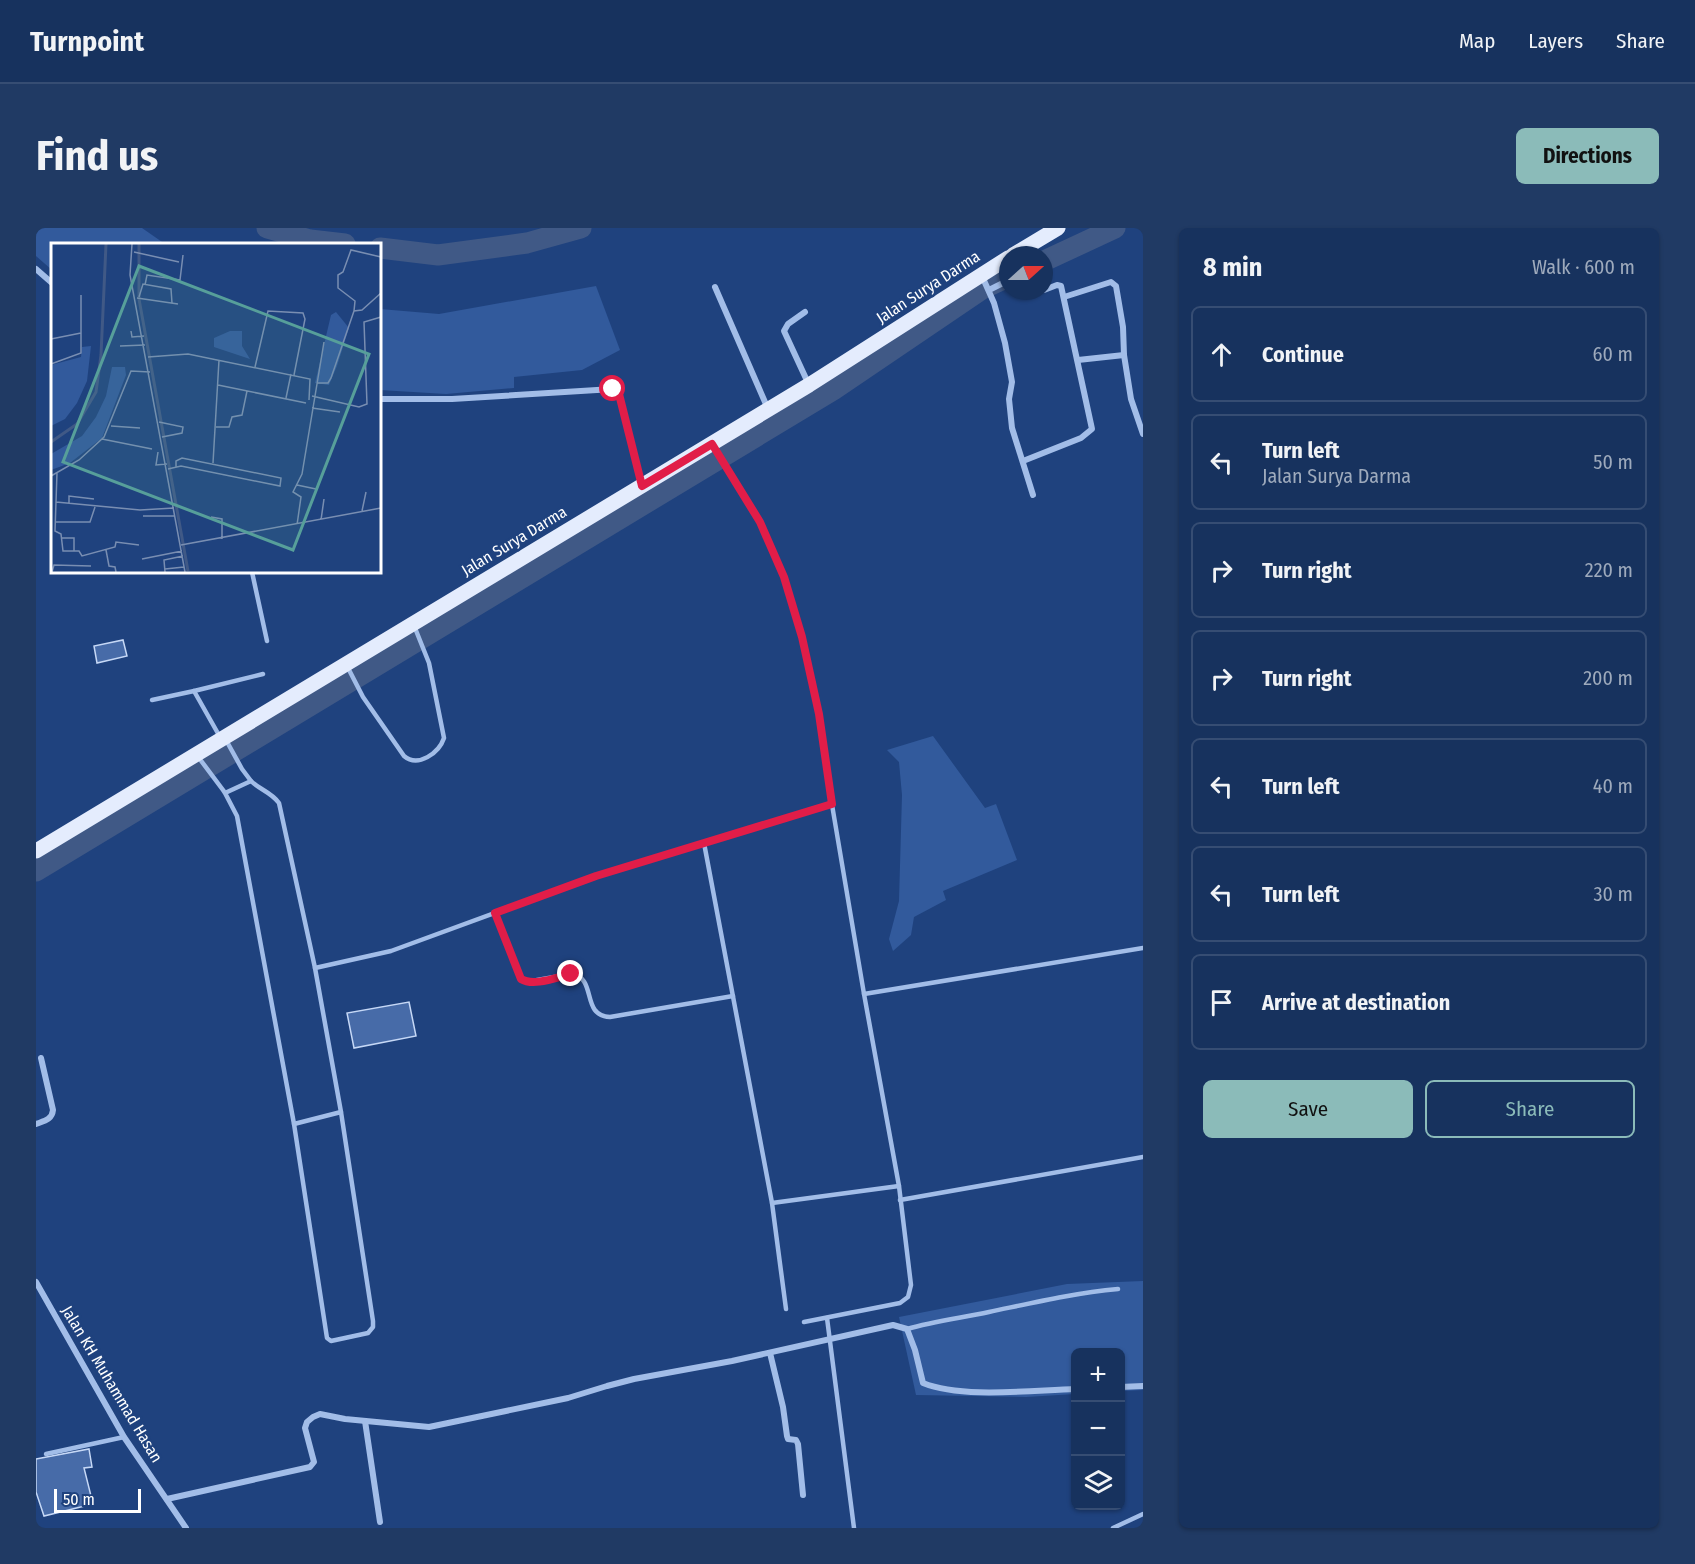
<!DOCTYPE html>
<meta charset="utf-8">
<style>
:root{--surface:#17325e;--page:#203a64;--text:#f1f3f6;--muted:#9eaabc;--line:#364d73;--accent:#8bbbb9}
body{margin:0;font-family:"Fira Sans Condensed",sans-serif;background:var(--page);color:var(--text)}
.controls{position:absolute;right:18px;bottom:18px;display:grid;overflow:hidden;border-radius:9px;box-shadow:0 2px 4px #0004}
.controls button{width:54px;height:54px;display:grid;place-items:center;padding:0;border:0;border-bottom:2px solid var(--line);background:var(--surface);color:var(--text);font:30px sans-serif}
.compass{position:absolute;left:963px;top:18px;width:54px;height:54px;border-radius:50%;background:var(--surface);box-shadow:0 2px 4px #0004;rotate:69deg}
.scale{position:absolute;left:18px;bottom:15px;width:87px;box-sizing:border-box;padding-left:6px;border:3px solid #fff;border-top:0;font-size:16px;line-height:21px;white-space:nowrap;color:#fff;-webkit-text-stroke:4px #1f427e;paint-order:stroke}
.stop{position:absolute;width:18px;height:18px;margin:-14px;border:4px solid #e11d48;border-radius:50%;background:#fff}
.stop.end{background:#e11d48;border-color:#fff;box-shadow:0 2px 6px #0008}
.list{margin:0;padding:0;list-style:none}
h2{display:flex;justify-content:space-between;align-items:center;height:78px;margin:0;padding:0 24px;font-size:26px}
h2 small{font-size:20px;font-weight:400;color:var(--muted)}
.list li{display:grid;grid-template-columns:39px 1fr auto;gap:18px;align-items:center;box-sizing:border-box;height:96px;margin:0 12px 12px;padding:0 12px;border:2px solid var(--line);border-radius:9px}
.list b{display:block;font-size:22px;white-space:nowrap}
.list p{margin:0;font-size:20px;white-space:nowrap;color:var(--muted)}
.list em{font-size:20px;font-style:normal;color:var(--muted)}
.actions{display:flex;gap:12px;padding:18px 24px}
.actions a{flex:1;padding:14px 0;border:2px solid var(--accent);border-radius:9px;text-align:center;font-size:21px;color:var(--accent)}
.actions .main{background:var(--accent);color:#111}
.icon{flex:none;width:33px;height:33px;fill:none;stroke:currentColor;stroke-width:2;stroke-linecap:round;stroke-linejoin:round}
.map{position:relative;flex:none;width:1107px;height:1300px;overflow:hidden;border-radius:9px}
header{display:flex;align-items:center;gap:36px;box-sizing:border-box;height:84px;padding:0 30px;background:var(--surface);border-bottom:2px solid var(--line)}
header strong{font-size:28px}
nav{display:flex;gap:33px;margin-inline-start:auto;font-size:21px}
.intro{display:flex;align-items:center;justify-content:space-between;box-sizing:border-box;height:144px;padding:0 36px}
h1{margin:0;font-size:42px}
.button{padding:15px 27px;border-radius:9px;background:var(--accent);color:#111;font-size:21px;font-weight:700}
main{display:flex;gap:36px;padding:0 36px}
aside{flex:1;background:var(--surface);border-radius:9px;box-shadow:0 2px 4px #0004}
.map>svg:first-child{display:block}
</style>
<header>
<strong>Turnpoint</strong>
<nav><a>Map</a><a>Layers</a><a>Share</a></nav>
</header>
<div class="intro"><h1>Find us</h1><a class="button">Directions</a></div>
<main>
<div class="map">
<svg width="1107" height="1300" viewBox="0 0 1107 1300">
<rect width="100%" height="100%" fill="#1f427e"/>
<g fill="#325a9c">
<polygon points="0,0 106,0 129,16 16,16 16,42 0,28"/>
<polygon points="560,58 584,122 546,142 478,149 478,160 410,166 344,162 344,81 403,86"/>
<polygon points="897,508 949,580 960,576 981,632 907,663 910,672 878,689 875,707 857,723 853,711 863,673 866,567 863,534 851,522"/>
<polygon points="1107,1053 1107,1162 1085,1163 1084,1124 1040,1124 1039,1166 990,1169 880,1167 863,1089 1031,1056"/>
</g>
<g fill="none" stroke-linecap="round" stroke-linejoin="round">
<g stroke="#405986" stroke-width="21">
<polyline points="231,0 274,12 309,16"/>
<polyline points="344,20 402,27 491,15 545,0"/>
<polyline points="1008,33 1079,0"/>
<polyline points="0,643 797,162 946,61 972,49"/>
</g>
</g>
<g fill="#476ba8" stroke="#c6d8f6" stroke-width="1.5">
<polygon points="87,412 91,428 61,435 58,418"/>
<polygon points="373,774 380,808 318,820 311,785"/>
<polygon points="53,1221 56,1239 48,1240 57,1276 8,1288 0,1264 0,1231"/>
</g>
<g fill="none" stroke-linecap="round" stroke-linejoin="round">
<g stroke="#a2bde8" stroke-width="4.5">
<polyline points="677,218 724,294 748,349 766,409 783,486 792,553 828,766 863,958 875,1057 872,1069 864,1075 768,1094"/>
<polyline points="216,344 231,413"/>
<path d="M 311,438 L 327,469 L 368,528 C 382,540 403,525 408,510 L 393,435 L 379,400"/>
<polyline points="116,472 158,463"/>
<polyline points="184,509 158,463 227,446"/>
<polyline points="190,512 206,541 215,553"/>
<path d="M 163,530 L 187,562 L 189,565 L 201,588 L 258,896 L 291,1110 L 295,1113 L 332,1105 L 337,1099 L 337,1093 L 305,884 L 279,740 L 243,575 C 235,564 224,562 215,553 L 189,565"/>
<polyline points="668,615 736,975 750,1081"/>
<path d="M 459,685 L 485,751 L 490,754 L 535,746 C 562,749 544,788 574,789 L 697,768"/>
<polyline points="279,740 355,723 560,648 796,576"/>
<polyline points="828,766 1107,720"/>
<polyline points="258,896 305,884"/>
<polyline points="864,972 1107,929"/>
<polyline points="736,975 863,958"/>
<polyline points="791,1090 818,1300"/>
<path d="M 871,1101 C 898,1093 925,1090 953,1084 C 996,1075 1038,1065 1082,1061"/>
<polyline points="10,1226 88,1209"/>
<polyline points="1077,1300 1107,1286"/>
</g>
<g stroke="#a2bde8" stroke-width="6">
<polyline points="0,41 16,55"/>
<polyline points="946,48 958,75 969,115 976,154 973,171 976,200 997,267"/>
<polyline points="679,59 732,181"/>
<polyline points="953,62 969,54 972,56"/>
<polyline points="1028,69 1075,54 1080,58 1087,99 1088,127 1095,171 1107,206"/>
<polyline points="769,84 752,96 748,103 773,157"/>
<polyline points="1042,132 1088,127"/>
<polyline points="344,171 416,171 577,161 583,166 606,257"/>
<polyline points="987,233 1045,210 1056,201 1025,58 1021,57 1008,62"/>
<path d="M 0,896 C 8,893 16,892 17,882 L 5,830"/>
<polyline points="0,1054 88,1209 150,1300"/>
<polyline points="734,1125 747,1179 751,1208 752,1211 760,1212 762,1216 767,1267"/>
<polyline points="1084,1159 1107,1158"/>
<polyline points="329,1193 344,1294"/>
<path d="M 131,1271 L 274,1239 L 278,1234 L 269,1200 L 271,1194 L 277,1189 L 284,1186 L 309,1191 L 393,1199 L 532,1170 L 571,1158 L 598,1151 L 696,1133 L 857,1097 L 871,1101 L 879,1122 L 887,1155 C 926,1171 997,1162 1040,1161"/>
</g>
<g stroke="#e4ecfd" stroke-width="15">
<polyline points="977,27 1022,0"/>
<polyline points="0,623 773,157 972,30"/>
</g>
</g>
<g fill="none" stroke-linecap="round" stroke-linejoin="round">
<path stroke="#e11d48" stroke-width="8" d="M 535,746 C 521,749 498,759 485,751 L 459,685 L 560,648 L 796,576 L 783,486 L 766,409 L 748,349 L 724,294 L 676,216 L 606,258 L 583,166 L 577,161"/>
</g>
<g text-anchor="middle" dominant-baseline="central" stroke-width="5" stroke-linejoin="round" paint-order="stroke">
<g font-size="16" fill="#fff" stroke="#1f427e">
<text transform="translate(892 59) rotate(-33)">Jalan Surya Darma</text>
<text transform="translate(478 313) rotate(-31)">Jalan Surya Darma</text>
<text transform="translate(76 1156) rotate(59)">Jalan KH Muhammad Hasan</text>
</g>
</g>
<g transform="translate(15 15)">
<rect width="330" height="330" fill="#1f427e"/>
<path d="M 285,69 L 298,85 L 286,123 L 278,142 L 264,140 L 280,72 ZM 179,88 L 191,88 L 191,103 L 199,116 L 163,104 L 163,95 ZM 40,103 L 36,138 L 26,160 L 14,176 L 0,183 L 0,122 L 30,114 L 31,104 ZM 61,124 L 74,124 L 75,132 L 51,195 L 19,220 L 0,227 L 0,211 L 31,193 L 45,174 L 55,153 Z" fill="#325a9c"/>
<path fill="none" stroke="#405986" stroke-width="3" d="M 88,1 L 88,56 L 137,328M 0,199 L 26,181 L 45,149 L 50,112 L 55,1"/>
<path fill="none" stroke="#798eb2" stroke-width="1.5" d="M 81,1 L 79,32 L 134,329M 83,9 L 128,19M 94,42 L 96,32 L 129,37 L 132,12M 88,54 L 92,41 L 120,46 L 121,60M 86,55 L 127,61M 303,68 L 304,58 L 287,45 L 287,32 L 292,29 L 300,7 L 330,14M 80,88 L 81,94 L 93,93M 0,96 L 30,90M 69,103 L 94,102M 97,114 L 137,111 L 259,136 L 258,157M 0,121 L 30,110 L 30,52M 204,124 L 217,68 L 252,70 L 254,76 L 243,132M 266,140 L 277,140 L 280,135 L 303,68 L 311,67 L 330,50M 167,142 L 255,160M 261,153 L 308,164 L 316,161 L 313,79 L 330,74M 235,155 L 240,131M 261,165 L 289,169M 108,179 L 132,184 L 131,190 L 111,194M 60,183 L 89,185M 165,184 L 178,184 L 181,174 L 191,172 L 196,148M 51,196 L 101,206M 107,209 L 105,222 L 116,221M 162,220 L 168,117M 117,226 L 130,223 L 229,243 L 230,235 L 131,215 L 125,218 L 125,224M 6,230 L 4,288 L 10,291 L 12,308 L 28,308 L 31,313 L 64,304 L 65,299 L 88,302M 0,233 L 28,217 L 53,194 L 80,128 L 99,129M 246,242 L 265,246M 5,259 L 89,267 L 123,265M 18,260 L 18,253 L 43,256M 311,268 L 315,249M 92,273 L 124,273M 160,274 L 171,276 L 171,296M 270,277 L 273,256M 4,279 L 39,279 L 44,264M 246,282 L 250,254 L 242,249 L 251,231 L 273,99M 10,295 L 23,295 L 23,308M 130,302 L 330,265M 55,307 L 58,323 L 64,324 L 65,329M 91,316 L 131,308M 114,326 L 133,324M 1,329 L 3,322 L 40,323M 114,329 L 113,317 L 132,313"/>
<path fill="#579f9a" fill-opacity="0.15" stroke="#579f9a" stroke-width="3" d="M 88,23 L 318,111 L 242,307 L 12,219 Z"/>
<rect width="330" height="330" fill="none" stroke="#fff" stroke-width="3"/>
</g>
</svg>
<div class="controls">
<button>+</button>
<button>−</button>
<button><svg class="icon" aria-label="layers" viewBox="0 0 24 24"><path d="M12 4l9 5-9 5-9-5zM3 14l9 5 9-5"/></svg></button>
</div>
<svg class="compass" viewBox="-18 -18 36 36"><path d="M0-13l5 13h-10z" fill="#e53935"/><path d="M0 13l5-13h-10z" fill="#9eaabc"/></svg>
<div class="scale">50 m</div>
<div class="stop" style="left:577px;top:161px"></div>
<div class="stop end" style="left:535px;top:746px"></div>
</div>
<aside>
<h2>8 min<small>Walk · 600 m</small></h2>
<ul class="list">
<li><svg class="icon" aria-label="ahead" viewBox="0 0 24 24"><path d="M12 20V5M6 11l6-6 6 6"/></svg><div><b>Continue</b></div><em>60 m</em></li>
<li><svg class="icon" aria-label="left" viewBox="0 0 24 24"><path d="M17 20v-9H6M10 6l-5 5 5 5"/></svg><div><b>Turn left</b><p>Jalan Surya Darma</p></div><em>50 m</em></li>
<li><svg class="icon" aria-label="right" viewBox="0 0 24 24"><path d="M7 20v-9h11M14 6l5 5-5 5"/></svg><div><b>Turn right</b></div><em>220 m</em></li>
<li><svg class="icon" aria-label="right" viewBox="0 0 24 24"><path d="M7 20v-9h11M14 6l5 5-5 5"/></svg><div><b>Turn right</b></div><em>200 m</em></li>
<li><svg class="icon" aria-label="left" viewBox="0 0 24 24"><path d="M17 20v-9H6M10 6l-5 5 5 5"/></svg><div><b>Turn left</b></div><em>40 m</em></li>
<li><svg class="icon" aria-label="left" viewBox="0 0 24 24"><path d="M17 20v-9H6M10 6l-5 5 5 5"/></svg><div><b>Turn left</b></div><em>30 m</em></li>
<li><svg class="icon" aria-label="arrive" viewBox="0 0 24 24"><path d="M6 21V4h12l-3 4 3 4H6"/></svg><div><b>Arrive at destination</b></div></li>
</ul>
<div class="actions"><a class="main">Save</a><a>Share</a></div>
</aside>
</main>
